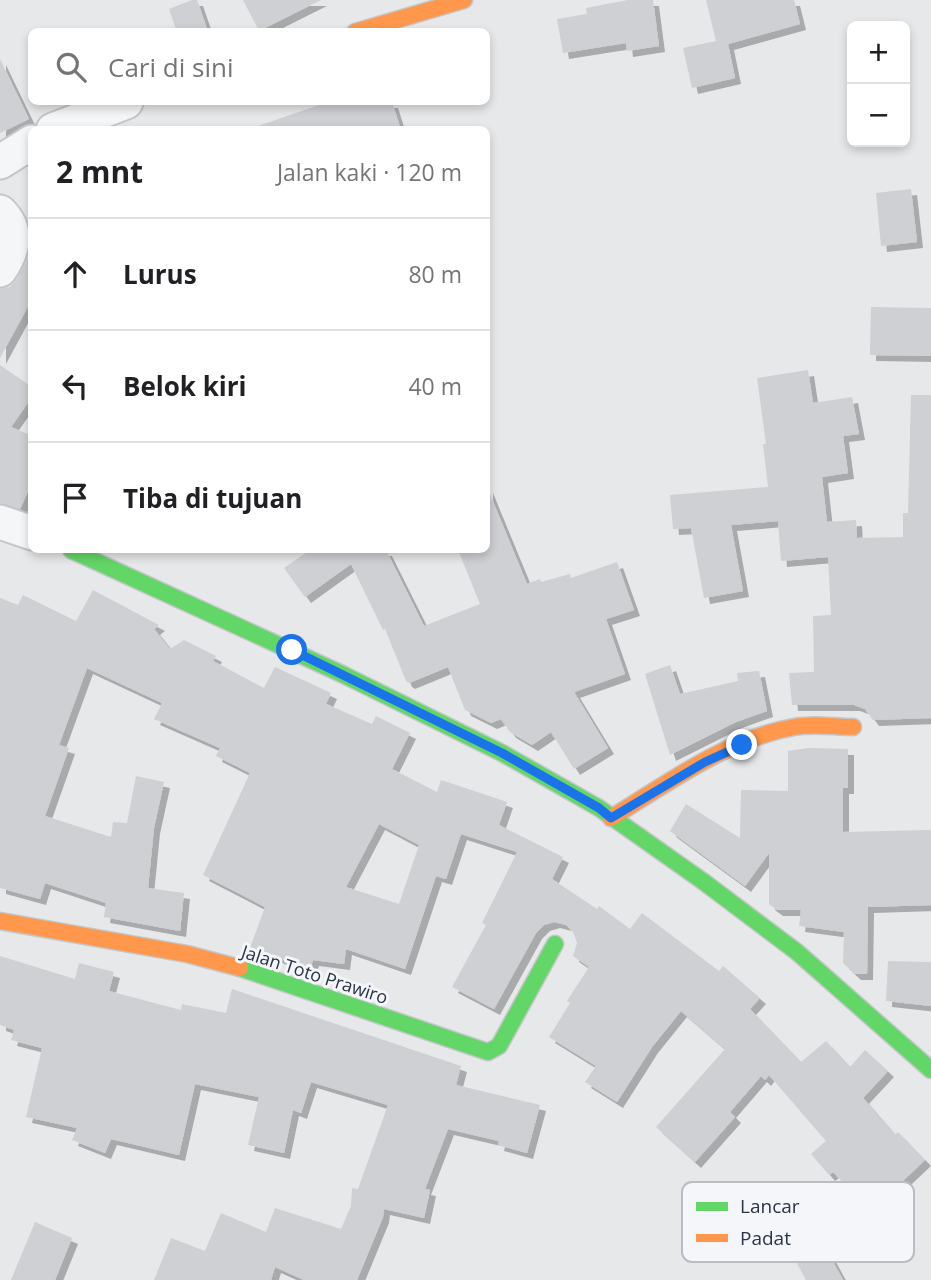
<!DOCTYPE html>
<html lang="id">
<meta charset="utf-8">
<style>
:root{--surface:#fff;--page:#f6f6f6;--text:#202124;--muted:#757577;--line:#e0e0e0}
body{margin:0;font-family:"Open Sans",sans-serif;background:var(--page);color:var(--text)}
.controls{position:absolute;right:21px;top:21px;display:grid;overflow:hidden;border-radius:10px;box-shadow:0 4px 10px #0003}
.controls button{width:63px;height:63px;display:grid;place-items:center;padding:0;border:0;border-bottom:2px solid var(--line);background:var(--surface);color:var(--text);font:35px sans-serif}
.stop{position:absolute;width:21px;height:21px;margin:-16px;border:5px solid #1a73e8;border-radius:50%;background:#fff}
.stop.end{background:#1a73e8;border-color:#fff;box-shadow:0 2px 7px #0008}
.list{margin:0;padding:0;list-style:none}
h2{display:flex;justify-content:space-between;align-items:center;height:91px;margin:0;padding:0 28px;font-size:30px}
h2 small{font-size:23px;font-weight:400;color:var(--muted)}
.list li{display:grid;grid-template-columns:46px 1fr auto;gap:21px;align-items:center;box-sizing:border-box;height:112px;padding:0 28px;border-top:2px solid var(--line)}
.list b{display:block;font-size:26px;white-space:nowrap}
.list em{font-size:23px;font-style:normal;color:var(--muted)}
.icon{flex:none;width:38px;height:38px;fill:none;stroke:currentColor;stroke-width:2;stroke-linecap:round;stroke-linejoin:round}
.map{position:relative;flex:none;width:931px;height:1280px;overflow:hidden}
.search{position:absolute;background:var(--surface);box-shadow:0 4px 10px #0003;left:28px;top:28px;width:462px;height:77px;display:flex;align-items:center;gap:18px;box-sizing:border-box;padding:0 24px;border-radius:10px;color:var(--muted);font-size:26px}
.panel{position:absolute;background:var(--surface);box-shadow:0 4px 10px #0003;left:28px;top:126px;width:462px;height:427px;border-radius:10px}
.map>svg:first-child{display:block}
</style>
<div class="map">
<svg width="931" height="1280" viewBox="0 0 931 1280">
<defs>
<filter id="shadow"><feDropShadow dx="6" dy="6" stdDeviation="0" flood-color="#0004"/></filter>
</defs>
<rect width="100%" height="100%" fill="#e6e8ea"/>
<g fill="#ced0d3" fill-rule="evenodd" filter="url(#shadow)">
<polygon points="192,0 197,0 208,32 177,32 169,9"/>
<polygon points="243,0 321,0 259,31"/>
<polygon points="628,0 653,0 659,46 627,51 626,43 563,53 557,19 587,14 586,8"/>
<polygon points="706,0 794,0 800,24 728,44 735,78 692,88 683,48 716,41"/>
<polygon points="0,59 29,119 0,133"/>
<polygon points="328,102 392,102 401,130 258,130 258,126"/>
<polygon points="911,189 917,242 881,246 876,193"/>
<polygon points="32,245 32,299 0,358 0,289 10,287 16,280 25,264"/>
<polygon points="871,307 931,308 931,356 870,355"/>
<polygon points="0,365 32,387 32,397 11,427 32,436 32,483 20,509 0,503"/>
<polygon points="808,370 813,403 852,397 859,434 843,436 848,473 822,477 827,522 856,520 857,538 903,537 903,513 908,513 911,395 931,395 931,718 873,720 865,709 854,705 792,705 789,673 814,672 813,616 831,615 828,557 781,561 778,521 731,525 743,591 704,598 691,528 673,529 670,495 768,487 763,444 766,444 757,378"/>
<polygon points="487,487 527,584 540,579 541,582 570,574 571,578 617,562 634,610 606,619 625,674 574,692 608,748 574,769 551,732 532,745 510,732 501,719 491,723 465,710 448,667 409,683 406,681 385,629 383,630 351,564 305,597 284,568 310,550 386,550 424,626 457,613 480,604 458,550 486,550"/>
<path d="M 93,590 L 159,625 L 154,629 L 170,649 L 184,640 L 216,656 L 213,661 L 264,688 L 275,667 L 331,693 L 326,704 L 372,724 L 376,716 L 410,733 L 392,769 L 437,792 L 441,780 L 507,802 L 499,825 L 563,857 L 552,879 L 597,909 L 599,906 L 630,929 L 642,913 L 719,971 L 723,966 L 760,998 L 750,1009 L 801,1062 L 826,1041 L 850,1067 L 865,1050 L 888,1071 L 863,1098 L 895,1135 L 898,1132 L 925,1160 L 871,1211 L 833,1172 L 829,1175 L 811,1154 L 826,1141 L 769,1075 L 765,1080 L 761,1076 L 730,1112 L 735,1117 L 695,1162 L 656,1127 L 725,1049 L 681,1011 L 652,1047 L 617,1102 L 585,1082 L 596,1066 L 549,1037 L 570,1003 L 567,1001 L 589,967 L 573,956 L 577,943 L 573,932 L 566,925 L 554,922 L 544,925 L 536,933 L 494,1009 L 452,987 L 486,925 L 482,923 L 517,852 L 461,834 L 446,879 L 436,876 L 405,969 L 346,949 L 344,964 L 313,960 L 310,969 L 250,948 L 265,907 L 203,875 L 250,773 L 216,756 L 220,748 L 154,719 L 162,703 L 87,668 L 59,745 L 69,748 L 45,816 L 111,837 L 113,822 L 127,823 L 136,776 L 164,782 L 154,828 L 148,888 L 184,893 L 180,931 L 104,917 L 106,903 L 45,883 L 40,899 L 0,888 L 0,598 L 18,605 L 23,595 L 76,621 ZM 379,824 L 419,845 L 399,904 L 346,887 Z"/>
<polygon points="670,665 680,694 738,681 737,673 759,671 767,711 736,722 670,755 645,674"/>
<polygon points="808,748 848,749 848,788 843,788 843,832 931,830 931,905 868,907 867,974 855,974 843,963 844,932 799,926 801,910 777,910 769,904 769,853 745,886 670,831 686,804 740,838 741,790 788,791 788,751"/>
<polygon points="0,956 75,979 79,963 114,972 109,991 181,1010 182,1004 226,1013 232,989 461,1066 456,1085 540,1105 527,1153 498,1145 499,1141 448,1129 425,1189 430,1190 424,1218 384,1209 383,1217 357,1280 304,1280 275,1267 271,1280 154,1280 171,1238 205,1251 221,1213 266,1232 275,1208 341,1229 351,1206 352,1188 358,1189 388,1105 311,1082 301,1113 293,1110 284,1153 248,1145 259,1097 195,1084 179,1155 111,1139 105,1153 72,1140 77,1128 26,1117 42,1048 11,1040 14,1030 0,1025"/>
<polygon points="888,961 931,962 931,1006 886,1001"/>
<polygon points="800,1201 843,1280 806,1280 771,1216"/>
<polygon points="35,1222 72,1238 55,1280 11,1280"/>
</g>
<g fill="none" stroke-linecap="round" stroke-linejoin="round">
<defs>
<g id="street">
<polyline points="53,130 126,102"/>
<polyline points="0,162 32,142"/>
<path d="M 0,212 C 19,231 13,251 0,270"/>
<polyline points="0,522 32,533"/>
</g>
<g id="fast">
<polyline points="71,550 342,674 502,753 599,808 704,882 797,952 931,1070"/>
<polyline points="240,968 488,1052 499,1046 555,944"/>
</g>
<g id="slow">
<polyline points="355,32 464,0"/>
<path d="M 611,818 C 668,783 727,739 794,727 C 813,723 834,727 853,727"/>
<polyline points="0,921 187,954 240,968"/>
</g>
</defs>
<use href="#street" stroke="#c4c6c8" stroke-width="37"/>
<use href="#fast" stroke="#c4c6c8" stroke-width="19"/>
<use href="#slow" stroke="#c4c6c8" stroke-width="19"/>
<use href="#street" stroke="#f5f6f7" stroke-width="33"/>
<use href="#fast" stroke="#63d668" stroke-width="16"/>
<use href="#slow" stroke="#ff974d" stroke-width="16"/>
</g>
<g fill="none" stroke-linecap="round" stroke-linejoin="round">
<polyline stroke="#1a73e8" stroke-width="9" points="292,650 502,753 599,808 611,818 705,762 742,745"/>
</g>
<g text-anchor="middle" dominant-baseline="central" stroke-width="6" stroke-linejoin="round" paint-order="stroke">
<g font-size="18" fill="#2b3445" stroke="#f4f6f9">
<text transform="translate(315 974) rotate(18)">Jalan Toto Prawiro</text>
</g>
</g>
<rect x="682" y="1182" width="232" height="80" rx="10" fill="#f4f6f9" stroke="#b8bcc3" stroke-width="2"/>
<rect x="696" y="1202" width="32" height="9" fill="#63d668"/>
<rect x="696" y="1234" width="32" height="8" fill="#ff974d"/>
<g font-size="19" fill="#2b3445">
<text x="740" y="1213">Lancar</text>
<text x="740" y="1245">Padat</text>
</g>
</svg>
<div class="controls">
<button>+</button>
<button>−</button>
</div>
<div class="stop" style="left:292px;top:650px"></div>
<div class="stop end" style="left:742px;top:745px"></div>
<div class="search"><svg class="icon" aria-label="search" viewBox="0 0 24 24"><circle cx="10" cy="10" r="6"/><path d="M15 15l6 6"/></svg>Cari di sini</div>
<section class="panel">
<h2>2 mnt<small>Jalan kaki · 120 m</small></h2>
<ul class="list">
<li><svg class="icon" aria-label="ahead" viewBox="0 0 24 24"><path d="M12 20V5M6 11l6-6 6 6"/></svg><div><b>Lurus</b></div><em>80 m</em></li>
<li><svg class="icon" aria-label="left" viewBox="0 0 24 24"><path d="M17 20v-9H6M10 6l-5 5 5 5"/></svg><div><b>Belok kiri</b></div><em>40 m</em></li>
<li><svg class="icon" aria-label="arrive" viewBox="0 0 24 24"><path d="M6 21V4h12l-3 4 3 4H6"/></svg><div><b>Tiba di tujuan</b></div></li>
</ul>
</section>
</div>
